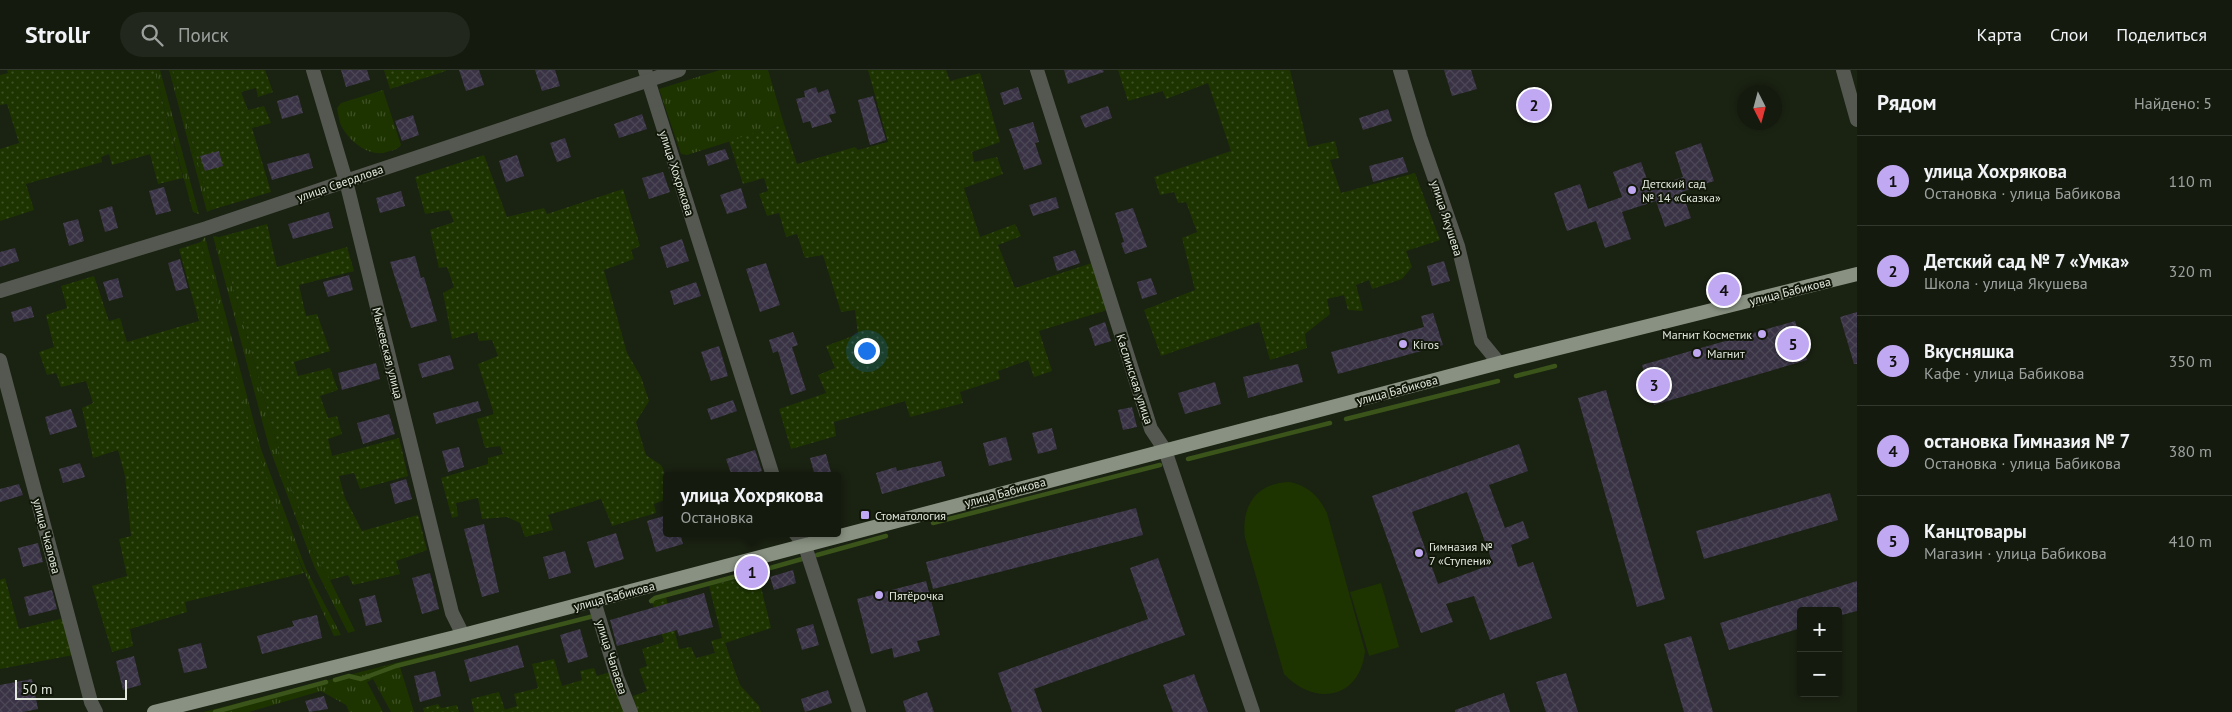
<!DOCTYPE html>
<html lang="ru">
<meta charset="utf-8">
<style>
:root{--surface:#141a0e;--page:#21271c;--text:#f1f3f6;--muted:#9da19e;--line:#33382e;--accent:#c1a8f3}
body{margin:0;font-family:"PT Sans",sans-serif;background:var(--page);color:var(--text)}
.controls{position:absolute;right:15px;bottom:15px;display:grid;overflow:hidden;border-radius:5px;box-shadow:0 2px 8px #0003}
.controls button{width:45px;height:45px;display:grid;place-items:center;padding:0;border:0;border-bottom:1px solid var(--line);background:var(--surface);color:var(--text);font:25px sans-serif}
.compass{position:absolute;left:1737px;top:15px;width:45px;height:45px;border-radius:50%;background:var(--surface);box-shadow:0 2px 8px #0003;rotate:174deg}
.scale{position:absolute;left:15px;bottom:12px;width:112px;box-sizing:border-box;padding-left:5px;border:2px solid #e4e9df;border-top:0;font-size:14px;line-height:18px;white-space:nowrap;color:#e4e9df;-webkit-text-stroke:4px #111809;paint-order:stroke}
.you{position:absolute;left:866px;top:280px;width:18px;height:18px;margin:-12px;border:4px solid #fff;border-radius:50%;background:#1a73e8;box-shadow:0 0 0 8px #1a73e833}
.badge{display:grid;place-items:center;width:32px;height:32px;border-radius:50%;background:var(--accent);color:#111;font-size:16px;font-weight:700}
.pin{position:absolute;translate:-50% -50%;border:2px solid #fff;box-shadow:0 1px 5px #0006}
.popup{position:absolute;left:663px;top:402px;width:178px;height:65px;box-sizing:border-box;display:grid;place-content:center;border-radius:5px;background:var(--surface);filter:drop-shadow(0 1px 4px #0005);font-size:16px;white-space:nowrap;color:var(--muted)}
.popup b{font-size:19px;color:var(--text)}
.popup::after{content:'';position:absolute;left:50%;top:100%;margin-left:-10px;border:10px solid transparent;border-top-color:var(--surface)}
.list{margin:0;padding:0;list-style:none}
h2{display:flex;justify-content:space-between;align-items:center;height:65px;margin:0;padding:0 20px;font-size:21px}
h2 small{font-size:16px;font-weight:400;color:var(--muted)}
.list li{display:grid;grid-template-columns:32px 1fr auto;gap:15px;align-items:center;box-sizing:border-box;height:90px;padding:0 20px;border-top:1px solid var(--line)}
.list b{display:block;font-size:19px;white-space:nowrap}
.list p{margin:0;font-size:16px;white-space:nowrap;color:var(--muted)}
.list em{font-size:16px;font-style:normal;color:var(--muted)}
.icon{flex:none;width:28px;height:28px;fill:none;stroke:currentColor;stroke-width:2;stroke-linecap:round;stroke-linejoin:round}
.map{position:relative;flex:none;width:1857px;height:642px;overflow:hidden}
header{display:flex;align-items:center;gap:30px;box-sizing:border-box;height:70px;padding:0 25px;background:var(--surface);border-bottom:1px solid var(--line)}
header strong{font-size:24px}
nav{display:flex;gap:28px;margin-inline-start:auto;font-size:18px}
.search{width:350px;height:45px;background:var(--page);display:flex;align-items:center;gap:12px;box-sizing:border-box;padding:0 18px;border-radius:28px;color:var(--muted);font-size:19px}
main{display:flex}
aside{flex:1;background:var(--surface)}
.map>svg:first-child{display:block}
</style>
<header>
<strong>Strollr</strong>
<div class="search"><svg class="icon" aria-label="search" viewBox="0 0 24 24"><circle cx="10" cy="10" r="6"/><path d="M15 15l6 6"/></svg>Поиск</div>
<nav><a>Карта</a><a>Слои</a><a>Поделиться</a></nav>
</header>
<main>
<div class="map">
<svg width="1857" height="642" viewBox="0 0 1857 642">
<defs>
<pattern id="grass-tufts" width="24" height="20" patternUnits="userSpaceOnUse" patternTransform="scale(1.25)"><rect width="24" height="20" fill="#1d3400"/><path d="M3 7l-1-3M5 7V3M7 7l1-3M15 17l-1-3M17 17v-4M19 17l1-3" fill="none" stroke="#3e5125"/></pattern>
<pattern id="park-dots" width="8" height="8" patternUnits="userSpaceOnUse" patternTransform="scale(1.25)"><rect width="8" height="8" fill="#1d3400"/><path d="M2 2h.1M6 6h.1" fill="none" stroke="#3e5125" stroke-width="1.8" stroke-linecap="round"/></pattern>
<pattern id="building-cross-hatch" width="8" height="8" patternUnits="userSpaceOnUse" patternTransform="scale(1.25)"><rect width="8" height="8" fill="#393345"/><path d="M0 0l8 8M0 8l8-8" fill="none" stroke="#4c4757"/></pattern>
</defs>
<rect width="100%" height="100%" fill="#1a2212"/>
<g fill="url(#grass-tufts)">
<polygon points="154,0 160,0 199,144 193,142"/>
<polygon points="169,0 172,0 211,140 207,142"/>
<polygon points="720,0 768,0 784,54 687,85 681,84 659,19"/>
<path d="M 383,20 L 401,75 C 397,80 393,80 387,82 C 369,88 347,70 340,53 C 339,49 338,43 337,38 L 341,33 Z"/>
<polygon points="213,166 219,167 282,392 314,484 330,510 355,561 348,563 314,496 269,377"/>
<path d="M 205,167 L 261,379 L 306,499 L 341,565 L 334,566 C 303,500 272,433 251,363 C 233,300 218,236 201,172 Z"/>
<polygon points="431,584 432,588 400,597 414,642 391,642 373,609 367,612 383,642 349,642 346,635 321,621 249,642 203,642"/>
</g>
<g fill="url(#park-dots)">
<polygon points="7,0 154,0 183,108 158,114 150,84 112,95 109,84 101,87 102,92 26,114 34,140 0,151 0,79 19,73 7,34 0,35 0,5 8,3"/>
<polygon points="172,0 265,0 273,22 258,27 256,18 241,22 248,40 264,36 271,53 252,58 271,122 211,140"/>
<polygon points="384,0 446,0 446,1 390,19"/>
<polygon points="868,0 946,0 950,11 980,3 1000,72 972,82 974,92 997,87 1003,104 964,118 980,167 1015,154 1021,166 998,175 1015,218 1092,193 1107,240 1039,261 1052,301 1034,307 1028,290 998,301 1000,309 960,322 963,333 910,347 905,331 834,352 836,366 791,379 779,339 826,323 818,305 835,298 826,276 858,264 855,240 841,242 823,185 805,188 797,164 786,167 779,143 767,146 759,124 768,121 764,108 743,114 729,71 784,54 797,94 855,77 858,80 888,72"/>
<polygon points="1118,0 1290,0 1308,77 1335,71 1339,88 1330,90 1341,123 1415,103 1440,170 1406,181 1412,197 1402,209 1372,219 1369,210 1356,215 1363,241 1348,240 1344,225 1327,229 1330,244 1305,264 1307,278 1270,290 1259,252 1161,286 1144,240 1195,220 1182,168 1197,162 1186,132 1178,133 1174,122 1160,125 1154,107 1231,81 1208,13 1166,29 1163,21 1128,31"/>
<polygon points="484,85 507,147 544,138 547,144 623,119 640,176 631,180 634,189 604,200 627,283 641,307 649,331 636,352 646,385 662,396 667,411 667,429 654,434 656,443 612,456 601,429 548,445 553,460 525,467 520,453 507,447 482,449 478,428 456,433 458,446 452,448 441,408 488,394 488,388 503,384 500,376 485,378 477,349 494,344 478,294 498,286 492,270 479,271 477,262 452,269 443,223 454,217 447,197 439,198 430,160 454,152 449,140 425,144 415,107"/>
<polygon points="267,154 277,197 347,177 354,201 299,215 306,246 317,244 330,281 294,292 298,306 330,298 338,320 320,326 328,348 337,346 342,364 328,369 332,386 399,368 408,406 360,419 354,403 339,406 345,428 362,461 418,445 427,480 396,491 400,504 353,515 348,505 330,510 314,484 282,392 219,167"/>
<polygon points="201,172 252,364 281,447 304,503 185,532 187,542 130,559 133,576 112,582 92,516 127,506 119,469 131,466 125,406 118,380 93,388 82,338 93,333 86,311 61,317 56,303 47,305 39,282 54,277 46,245 67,238 61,216 94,206 109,251 120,248 127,272 199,251 179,179"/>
<polygon points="742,507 749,512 759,509 771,558 725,573 740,615 759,636 761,642 638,642 633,626 647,621 639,599 647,596 642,579 664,572 652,532 666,527 679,579 691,577 696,588 715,583 711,571 722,568 709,516"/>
<polygon points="5,508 19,559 64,548 73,585 0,599 0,510"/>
<polygon points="554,589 562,616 582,610 580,601 594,598 597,606 610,602 625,642 474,642 471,629 499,622 505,640 517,636 514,624 538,618 532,594"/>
<polygon points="438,634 441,638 457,635 459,642 424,642 423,638"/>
</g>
<g fill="#1d3400">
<path d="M 1290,412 C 1309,416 1319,427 1327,443 L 1365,581 C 1360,629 1315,637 1284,604 L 1245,468 C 1241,435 1256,413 1290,412 Z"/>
<polygon points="1381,513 1399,577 1369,586 1350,522"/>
</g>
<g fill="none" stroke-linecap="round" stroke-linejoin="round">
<g stroke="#3a541a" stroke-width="4.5">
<polyline points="1516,306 1555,296"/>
<polyline points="1346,349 1498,311"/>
<polyline points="1188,389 1330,353"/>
<polyline points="933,453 1160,395"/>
<polyline points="817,485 886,466"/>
<polyline points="759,504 763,500 802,489"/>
<polyline points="651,531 655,528 741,505 747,507"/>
<polyline points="335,610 349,606 361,609 396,596 594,546"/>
<polyline points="215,642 326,612"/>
</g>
</g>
<g fill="url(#building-cross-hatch)" fill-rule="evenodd">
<polygon points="341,0 367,0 370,10 346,17"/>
<polygon points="459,0 479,0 484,15 466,21"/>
<polygon points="535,0 555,0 560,16 542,21"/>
<polygon points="1064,0 1103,0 1104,2 1068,14"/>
<polygon points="1444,0 1471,0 1477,19 1452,26"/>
<polygon points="816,17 818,23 828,19 836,43 829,45 832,52 812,58 810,51 803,53 796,29 805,27 804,21"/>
<polygon points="1018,17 1022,29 1004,35 1000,23"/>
<polygon points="298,25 303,43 282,49 277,31"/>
<polygon points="873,26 886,70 870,75 858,30"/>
<polygon points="1108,36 1112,48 1085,58 1080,46"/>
<polygon points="1388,39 1392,51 1363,60 1359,48"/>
<polygon points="642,44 647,59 619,68 614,54"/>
<polygon points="413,45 419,65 402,71 395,51"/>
<polygon points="1033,52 1039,72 1035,73 1042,94 1024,100 1009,59"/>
<polygon points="565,68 571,87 557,92 550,73"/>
<polygon points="1701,73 1714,111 1682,122 1691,148 1665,157 1656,131 1622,142 1631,169 1605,178 1596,151 1567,161 1554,123 1580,114 1588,139 1622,127 1613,102 1641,92 1650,118 1683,107 1675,82"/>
<polygon points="725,79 729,89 708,96 705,85"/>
<polygon points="219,81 223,96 205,101 200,86"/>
<polygon points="309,83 313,98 272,110 267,94"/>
<polygon points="517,85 524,106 506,112 499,91"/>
<polygon points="1403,87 1408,102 1373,112 1369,96"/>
<polygon points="663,102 670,122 649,129 642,108"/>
<polygon points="164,117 171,141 156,145 149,121"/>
<polygon points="741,118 747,138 727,144 720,125"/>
<polygon points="401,121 405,136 380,143 376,128"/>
<polygon points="1056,127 1059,138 1033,146 1029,135"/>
<polygon points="112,136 118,158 105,162 99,140"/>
<polygon points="1133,138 1147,177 1125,184 1121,173 1124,172 1115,143"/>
<polygon points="329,142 333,158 293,169 288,154"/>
<polygon points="78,149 84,171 69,176 63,153"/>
<polygon points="682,169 689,191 667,198 660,177"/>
<polygon points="15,178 19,191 0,197 0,182"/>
<polygon points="1075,180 1080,193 1057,201 1053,187"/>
<polygon points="415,186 421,208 424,207 437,251 411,258 390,192"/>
<polygon points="180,189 188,218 176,221 168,193"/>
<polygon points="1444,191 1450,211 1432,216 1427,196"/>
<polygon points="766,193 780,235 760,242 746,199"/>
<polygon points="349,205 353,220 328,227 323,212"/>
<polygon points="118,208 123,227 109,231 103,212"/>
<polygon points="1151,208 1157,224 1142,229 1137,212"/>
<polygon points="696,212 701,226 674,235 670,221"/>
<polygon points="31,236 34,247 14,252 11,242"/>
<polygon points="1857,242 1857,294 1854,294 1840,247"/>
<polygon points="1433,243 1443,275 1338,304 1331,282 1424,257 1421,246"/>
<polygon points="1795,251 1807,290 1654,335 1642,295"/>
<polygon points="1105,252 1111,271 1095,276 1089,258"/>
<polygon points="793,262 798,275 792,277 806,320 791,325 778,281 773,283 769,270"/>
<polygon points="719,276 728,306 711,311 701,282"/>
<polygon points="450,285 454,299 422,308 418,294"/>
<polygon points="376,293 380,309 342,320 338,303"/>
<polygon points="1298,294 1303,312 1248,328 1243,307"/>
<polygon points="1215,312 1221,334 1185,344 1178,323"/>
<polygon points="1606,320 1665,529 1637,537 1578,328"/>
<polygon points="733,330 737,341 711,350 707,339"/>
<polygon points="478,331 481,341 436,354 433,343"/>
<polygon points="1132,337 1137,357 1123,360 1118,340"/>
<polygon points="71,339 77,357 50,365 45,347"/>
<polygon points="389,344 395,364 363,374 357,353"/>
<polygon points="1052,358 1057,379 1038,384 1032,363"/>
<polygon points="1006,367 1012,390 989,396 983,373"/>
<path d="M 1519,374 L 1528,401 L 1489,415 L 1505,458 L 1523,451 L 1529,468 L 1511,475 L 1518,497 L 1533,492 L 1552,548 L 1490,570 L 1474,526 L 1446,534 L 1453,552 L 1421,563 L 1372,426 ZM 1467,422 L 1493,494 L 1438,514 L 1412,442 Z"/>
<polygon points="459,377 464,397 448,402 442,381"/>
<polygon points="755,380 762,401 746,406 732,406 726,389"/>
<polygon points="826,384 832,406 815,406 810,388"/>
<polygon points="941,391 945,406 882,424 876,403 896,397 897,401"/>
<polygon points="80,393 85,407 63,413 59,399"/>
<polygon points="406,409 412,429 395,434 390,414"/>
<polygon points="19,414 23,425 0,432 0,419"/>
<polygon points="1830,423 1838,450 1704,489 1696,461"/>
<polygon points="1136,438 1143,465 933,519 926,492"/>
<polygon points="667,445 667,463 680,463 683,474 656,482 647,451"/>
<polygon points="484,454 499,522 482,527 464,459"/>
<polygon points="616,463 624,489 595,498 587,472"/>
<polygon points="38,473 43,492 23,497 18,478"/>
<polygon points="565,481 571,503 549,509 543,487"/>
<polygon points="1158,488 1185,565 1034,619 1042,642 1012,642 998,603 1148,549 1130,498"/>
<polygon points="793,500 796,513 774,520 770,507"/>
<polygon points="430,503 439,539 422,544 412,508"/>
<polygon points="926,511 940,565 917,571 920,581 894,588 892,578 871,584 857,529"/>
<polygon points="1857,511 1857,541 1838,546 1838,541 1801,541 1801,558 1729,580 1720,553"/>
<polygon points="52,520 57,539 29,546 24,527"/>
<polygon points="704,523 713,557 679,566 677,560 617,576 610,550"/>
<polygon points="375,525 382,552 366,556 359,529"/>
<polygon points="317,545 322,568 262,584 257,566 294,556 292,551"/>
<polygon points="813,554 819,575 802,580 796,559"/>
<polygon points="580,559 588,587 568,593 560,565"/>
<polygon points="1691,566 1713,642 1684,642 1664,574"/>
<polygon points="201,573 207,598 184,603 178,579"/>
<polygon points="518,575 524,597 470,612 464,590"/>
<polygon points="134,586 141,615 123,620 116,591"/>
<polygon points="435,601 441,626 420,632 414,606"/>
<polygon points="1566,603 1578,642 1546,642 1536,612"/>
<polygon points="1194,604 1208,642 1173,642 1163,615"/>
<polygon points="32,609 38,639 23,642 0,642 0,615"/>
<polygon points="828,620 832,633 805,642 801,629"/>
<polygon points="927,622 934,642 906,642 903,631"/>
<polygon points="1504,623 1510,642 1455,642 1455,640"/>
<polygon points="324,626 328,639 309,642 305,631"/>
</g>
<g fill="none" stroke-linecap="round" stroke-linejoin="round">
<g stroke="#545850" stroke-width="14">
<polyline points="645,0 773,406"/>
<polyline points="1037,0 1151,359 1165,380 1253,642"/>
<polyline points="1400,0 1420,67 1458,176 1481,271 1499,293"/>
<polyline points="0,221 207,158 346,111 452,543 463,565"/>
<polyline points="0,290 91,632 96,642"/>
<polyline points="795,463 805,476 859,642"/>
<polyline points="594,531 617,607 631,642"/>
</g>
<g stroke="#545850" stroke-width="14">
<polyline points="313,0 346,111 679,0"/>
<polyline points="1843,0 1857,50"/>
</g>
<polyline stroke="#899282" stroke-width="14" points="154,642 463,565 1499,293 1857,204"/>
</g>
<g fill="#c1a8f3" stroke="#111809" stroke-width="2">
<circle cx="1632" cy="120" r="5"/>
<circle cx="1762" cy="264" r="5"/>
<circle cx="1403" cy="274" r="5"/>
<circle cx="1697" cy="283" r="5"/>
<rect x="860" y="440" width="10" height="10" rx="2.5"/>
<circle cx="1419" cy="483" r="5"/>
<circle cx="879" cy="525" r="5"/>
</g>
<g text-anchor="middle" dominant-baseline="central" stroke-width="4" stroke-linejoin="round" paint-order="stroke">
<g font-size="12" fill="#e4e9df" stroke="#111809">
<text transform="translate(677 103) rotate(72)">улица Хохрякова</text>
<text transform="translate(340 113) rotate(-19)">улица Свердлова</text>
<text transform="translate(1447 148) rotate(72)">улица Якушева</text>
<text transform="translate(1790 221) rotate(-14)">улица Бабикова</text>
<text transform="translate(388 283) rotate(76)">Мыжевская улица</text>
<text transform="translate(1135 309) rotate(72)">Каслинская улица</text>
<text transform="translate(1397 320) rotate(-15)">улица Бабикова</text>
<text transform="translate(1005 422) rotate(-15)">улица Бабикова</text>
<text transform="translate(47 466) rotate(75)">улица Чкалова</text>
<text transform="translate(614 526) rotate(-15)">улица Бабикова</text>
<text transform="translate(612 587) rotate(72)">улица Чапаева</text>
</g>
<g font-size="12" fill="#e4e9df" stroke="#111809" text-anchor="start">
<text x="1642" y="113">Детский сад<tspan x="1642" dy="14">№ 14 «Сказка»</tspan></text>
<text x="1752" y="264" text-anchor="end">Магнит Косметик</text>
<text x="1413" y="274">Kiros</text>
<text x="1707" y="283">Магнит</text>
<text x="875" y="445">Стоматология</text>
<text x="1429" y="476">Гимназия №<tspan x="1429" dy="14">7 «Ступени»</tspan></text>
<text x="889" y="525">Пятёрочка</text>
</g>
</g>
</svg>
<div class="controls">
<button>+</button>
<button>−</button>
</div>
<svg class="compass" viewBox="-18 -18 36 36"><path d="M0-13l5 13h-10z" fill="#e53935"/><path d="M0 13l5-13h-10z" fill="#9da19e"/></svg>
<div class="scale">50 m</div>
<div class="you"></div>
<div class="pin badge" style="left:752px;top:502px">1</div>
<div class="popup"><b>улица Хохрякова</b>Остановка</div>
<div class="pin badge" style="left:1534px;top:35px">2</div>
<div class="pin badge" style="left:1654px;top:315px">3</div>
<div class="pin badge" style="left:1724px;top:220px">4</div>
<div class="pin badge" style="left:1793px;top:274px">5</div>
</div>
<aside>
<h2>Рядом<small>Найдено: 5</small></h2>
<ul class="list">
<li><span class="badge">1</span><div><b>улица Хохрякова</b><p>Остановка · улица Бабикова</p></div><em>110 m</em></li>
<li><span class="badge">2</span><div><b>Детский сад № 7 «Умка»</b><p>Школа · улица Якушева</p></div><em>320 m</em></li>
<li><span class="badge">3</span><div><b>Вкусняшка</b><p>Кафе · улица Бабикова</p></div><em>350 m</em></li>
<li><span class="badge">4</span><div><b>остановка Гимназия № 7</b><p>Остановка · улица Бабикова</p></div><em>380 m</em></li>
<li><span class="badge">5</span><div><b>Канцтовары</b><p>Магазин · улица Бабикова</p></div><em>410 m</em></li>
</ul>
</aside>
</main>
